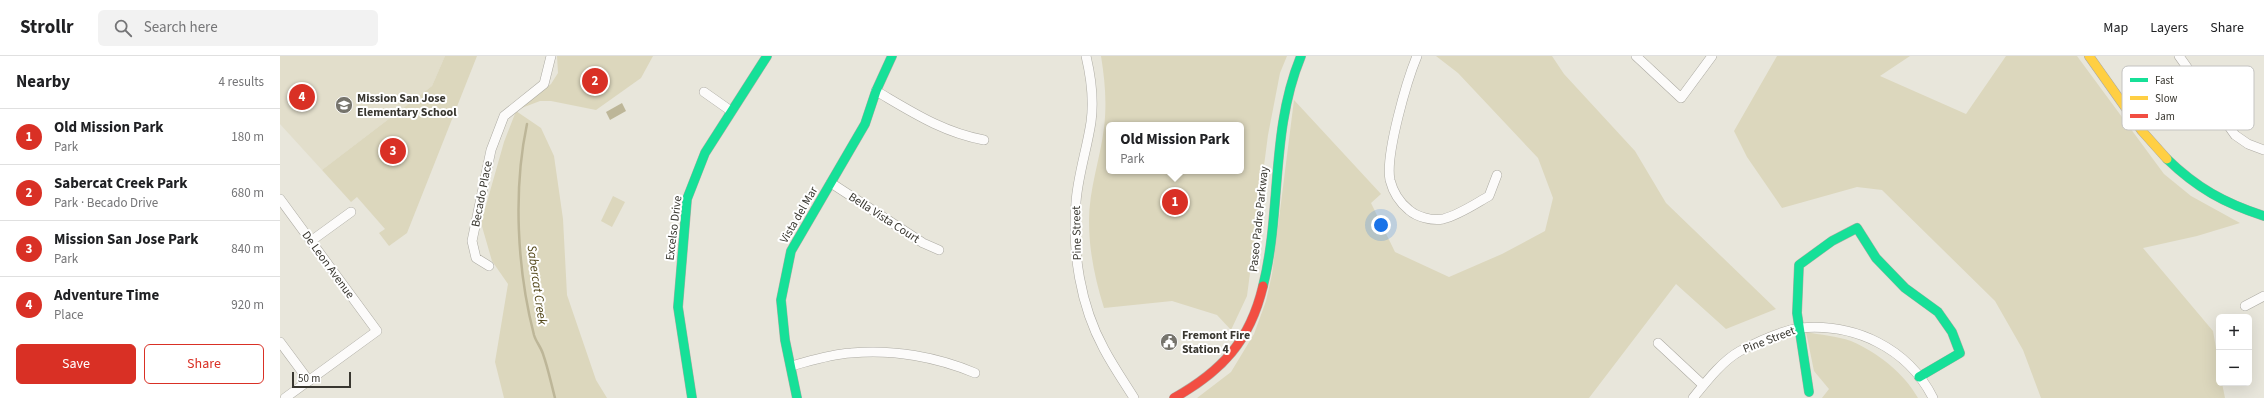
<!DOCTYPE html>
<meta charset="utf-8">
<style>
:root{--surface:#fff;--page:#f2f2f2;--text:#202124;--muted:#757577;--line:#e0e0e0;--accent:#d93025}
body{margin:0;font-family:"Source Sans 3",sans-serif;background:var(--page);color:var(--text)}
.controls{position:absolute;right:12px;bottom:12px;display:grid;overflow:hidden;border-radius:6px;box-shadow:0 4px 16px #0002}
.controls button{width:36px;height:36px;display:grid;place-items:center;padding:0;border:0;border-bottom:1px solid var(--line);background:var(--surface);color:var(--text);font:20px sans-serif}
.scale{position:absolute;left:12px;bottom:10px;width:59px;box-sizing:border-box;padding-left:4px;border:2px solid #393730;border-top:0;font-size:11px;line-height:14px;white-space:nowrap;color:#393730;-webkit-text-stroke:3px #fff;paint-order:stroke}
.you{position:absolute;left:1101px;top:169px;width:14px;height:14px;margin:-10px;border:3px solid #fff;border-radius:50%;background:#1a73e8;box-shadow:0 0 0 6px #1a73e833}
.badge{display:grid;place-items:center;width:26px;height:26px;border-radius:50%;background:var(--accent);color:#fff;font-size:13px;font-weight:700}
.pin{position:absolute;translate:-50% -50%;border:2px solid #fff;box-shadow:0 1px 4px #0006}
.popup{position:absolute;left:826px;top:66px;width:138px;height:52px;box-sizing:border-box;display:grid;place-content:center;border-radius:6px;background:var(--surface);filter:drop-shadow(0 1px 3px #0005);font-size:13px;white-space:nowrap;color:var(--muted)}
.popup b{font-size:15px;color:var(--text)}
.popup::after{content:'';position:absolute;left:50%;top:100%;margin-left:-8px;border:8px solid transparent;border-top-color:var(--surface)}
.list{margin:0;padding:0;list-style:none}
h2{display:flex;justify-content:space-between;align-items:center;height:52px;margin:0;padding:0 16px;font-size:17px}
h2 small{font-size:13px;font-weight:400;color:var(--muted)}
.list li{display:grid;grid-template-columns:26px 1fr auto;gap:12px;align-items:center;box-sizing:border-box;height:56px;padding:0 16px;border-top:1px solid var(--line)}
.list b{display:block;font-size:15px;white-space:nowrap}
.list p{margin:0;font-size:13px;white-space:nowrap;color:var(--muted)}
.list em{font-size:13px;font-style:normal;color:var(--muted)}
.actions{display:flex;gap:8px;padding:12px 16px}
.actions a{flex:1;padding:9px 0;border:1px solid var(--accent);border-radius:6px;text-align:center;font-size:14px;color:var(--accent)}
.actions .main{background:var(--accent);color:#fff}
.icon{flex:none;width:22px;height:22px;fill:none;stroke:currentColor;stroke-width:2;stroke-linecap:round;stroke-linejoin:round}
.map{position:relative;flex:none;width:1984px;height:342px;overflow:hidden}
header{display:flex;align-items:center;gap:24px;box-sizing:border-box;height:56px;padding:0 20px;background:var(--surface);border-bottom:1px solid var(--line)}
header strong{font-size:19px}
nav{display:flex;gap:22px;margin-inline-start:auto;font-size:14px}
.search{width:280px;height:36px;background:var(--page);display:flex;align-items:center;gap:10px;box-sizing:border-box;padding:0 14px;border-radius:6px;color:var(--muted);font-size:15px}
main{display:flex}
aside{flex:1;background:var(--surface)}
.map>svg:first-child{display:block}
</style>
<header>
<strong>Strollr</strong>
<div class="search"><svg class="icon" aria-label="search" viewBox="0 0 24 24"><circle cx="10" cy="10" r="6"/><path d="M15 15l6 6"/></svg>Search here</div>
<nav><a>Map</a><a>Layers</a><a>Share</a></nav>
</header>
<main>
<aside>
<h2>Nearby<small>4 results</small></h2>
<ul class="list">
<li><span class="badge">1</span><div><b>Old Mission Park</b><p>Park</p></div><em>180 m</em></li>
<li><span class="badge">2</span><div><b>Sabercat Creek Park</b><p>Park · Becado Drive</p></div><em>680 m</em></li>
<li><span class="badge">3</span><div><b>Mission San Jose Park</b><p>Park</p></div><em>840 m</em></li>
<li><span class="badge">4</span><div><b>Adventure Time</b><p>Place</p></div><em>920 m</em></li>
</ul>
<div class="actions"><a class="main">Save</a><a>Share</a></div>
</aside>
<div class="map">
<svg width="1984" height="342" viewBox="0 0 1984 342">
<rect width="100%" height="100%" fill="#e8e6db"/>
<polygon fill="#e2decb" points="0,0 165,0 152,30 42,114 0,68"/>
<g fill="#dcd7bd" fill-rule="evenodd">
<polygon points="165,0 197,0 127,177 109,190 99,177 105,173 77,141 71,146 42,114 152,30"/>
<polygon points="277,0 373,0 361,22 316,54 271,45 260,45 239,53 271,28 278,17"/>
<path d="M 821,0 L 1007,0 L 1000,17 L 988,79 L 967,240 L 951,274 L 937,259 L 892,245 L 824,252 C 815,223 809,195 809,165 C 809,133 820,104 824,72 C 827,47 825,25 821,0 ZM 829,69 L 961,69 L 961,115 L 829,115 Z"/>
<polygon points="1156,0 1272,0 1284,18 1355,95 1386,147 1496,253 1446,273 1396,228 1309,342 917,342 951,316 974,278 986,245 992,218 1014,44 1101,138 1091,147 1115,196 1169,221 1222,198 1265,175 1273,142 1258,102 1178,17"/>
<polygon points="1497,0 1630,0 1600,20 1686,58 1726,0 1797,0 1884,118 1911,140 1960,167 1917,180 1863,192 1933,275 1939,309 1939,327 1942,327 1945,342 1761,342 1743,294 1715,245 1602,134 1577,131 1502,152 1467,101 1454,75"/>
<polygon points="236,55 261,72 274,100 283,163 287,239 316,324 327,342 224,342 215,306 228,228 212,205 201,167 224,86"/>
<polygon points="333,140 345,146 332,171 321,165"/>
<path d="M 1526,276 C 1540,279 1557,280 1571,285 C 1598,297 1623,316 1638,342 L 1542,342 L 1549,333 L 1534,315 Z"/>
</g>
<polygon fill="#bdb698" points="342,47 346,55 330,64 326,56"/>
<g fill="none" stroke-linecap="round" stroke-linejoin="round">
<path stroke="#bdb698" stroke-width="2.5" d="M 247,68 C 233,134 237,213 254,279 C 256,286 261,291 263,298 C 268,312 271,327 275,342"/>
<defs>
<g id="street">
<path d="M 806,0 C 811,21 814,44 811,66 C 807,93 798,119 796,146 C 792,196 800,249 824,293 C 833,310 844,326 854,342"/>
<path d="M 1137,0 C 1127,24 1105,99 1110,124 C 1113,136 1119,146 1129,154 C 1137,161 1152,165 1163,163 C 1179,159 1195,148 1209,140 L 1217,119"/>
<polyline points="1356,0 1401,42 1432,0"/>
<polyline points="1899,0 1955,79 1968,88 1984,94"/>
<path d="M 596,35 C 632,56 662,76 704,84"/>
<polyline points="424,36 451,55"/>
<polyline points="551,127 643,187 659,194"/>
<polyline points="0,143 97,275 5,342"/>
<polyline points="31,185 71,156"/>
<polyline points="209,210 196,202 192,185 211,94 224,60 264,28 271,0"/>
<polyline points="1965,250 1984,240"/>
<polyline points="0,286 29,325"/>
<polyline points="1378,287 1423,329"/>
<path d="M 511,310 C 530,305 551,298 571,297 C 613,293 657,301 695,317"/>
<path d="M 1413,342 C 1426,326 1442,305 1460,295 C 1477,286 1501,275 1520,272 C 1575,267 1628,292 1653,342"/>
</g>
<g id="fast">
<path d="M 1887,103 C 1917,132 1944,147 1984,160"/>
<path d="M 983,230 C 1002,154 990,75 1021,0"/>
<polyline points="1529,336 1517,257 1519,209 1552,185 1577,172 1596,202 1625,232 1658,256 1672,276 1680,297 1639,321"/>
<polyline points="412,342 398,251 407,143 425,97 487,0"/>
<polyline points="517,342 505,284 501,244 511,195 585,68 596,35 612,0"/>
</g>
<polyline id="slow" points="1809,0 1862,75 1887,103"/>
<path id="jam" d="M 894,342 C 942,315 970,285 983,230"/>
</defs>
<use href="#street" stroke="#adaba3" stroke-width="10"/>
<use href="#fast" stroke="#adaba3" stroke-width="10"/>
<use href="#slow" stroke="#adaba3" stroke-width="10"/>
<use href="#jam" stroke="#adaba3" stroke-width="10"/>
<use href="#street" stroke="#fcfbfa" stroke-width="9"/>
<use href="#fast" stroke="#16e098" stroke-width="9"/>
<use href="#slow" stroke="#ffcf43" stroke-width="9"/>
<use href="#jam" stroke="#f24e42" stroke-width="9"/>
</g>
<defs>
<symbol id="school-disc" viewBox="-11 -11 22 22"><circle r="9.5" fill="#76746c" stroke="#fff"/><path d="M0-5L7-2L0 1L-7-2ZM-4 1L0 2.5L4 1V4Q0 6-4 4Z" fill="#fff"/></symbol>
<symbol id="civic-disc" viewBox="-11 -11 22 22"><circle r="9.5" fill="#76746c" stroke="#fff"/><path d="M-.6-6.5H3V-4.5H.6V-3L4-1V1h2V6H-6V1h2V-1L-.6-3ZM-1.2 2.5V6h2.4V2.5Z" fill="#fff"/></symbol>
</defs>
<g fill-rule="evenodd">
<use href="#school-disc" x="54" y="39" width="20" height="20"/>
<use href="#civic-disc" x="879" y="276" width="20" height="20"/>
</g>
<g text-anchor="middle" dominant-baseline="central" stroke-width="4" stroke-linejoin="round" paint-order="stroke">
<g font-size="12" font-weight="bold" fill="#393730" stroke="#fff" text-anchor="start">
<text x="77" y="42">Mission San Jose<tspan x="77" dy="14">Elementary School</tspan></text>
<text x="902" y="279">Fremont Fire<tspan x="902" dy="14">Station 4</tspan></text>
</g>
<g font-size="12" fill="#393730" stroke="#fff">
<text transform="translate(202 138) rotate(-79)">Becado Place</text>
<text transform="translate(519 159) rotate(-60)">Vista del Mar</text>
<text transform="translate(604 162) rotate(33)">Bella Vista Court</text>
<text transform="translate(979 163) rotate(-84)">Paseo Padre Parkway</text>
<text transform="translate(394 172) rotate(-83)">Excelso Drive</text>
<text transform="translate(797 177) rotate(-91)">Pine Street</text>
<text transform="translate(48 209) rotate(54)">De Leon Avenue</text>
<text transform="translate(1489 284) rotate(-21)">Pine Street</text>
</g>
<g font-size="13" font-style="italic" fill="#4e4213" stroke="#fff">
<text transform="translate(257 229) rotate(82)">Sabercat Creek</text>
</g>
</g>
<rect x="1842" y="10" width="132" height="64" rx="6" fill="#fff" stroke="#c4c3c1" stroke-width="1"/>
<rect x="1850" y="22" width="18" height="4" fill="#16e098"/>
<rect x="1850" y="40" width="18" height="4" fill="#ffcf43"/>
<rect x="1850" y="58" width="18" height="4" fill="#f24e42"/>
<g font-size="11" fill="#393730">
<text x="1875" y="28">Fast</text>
<text x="1875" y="46">Slow</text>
<text x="1875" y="64">Jam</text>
</g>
</svg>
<div class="controls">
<button>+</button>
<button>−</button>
</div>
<div class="scale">50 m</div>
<div class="you"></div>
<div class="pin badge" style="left:895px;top:146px">1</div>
<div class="popup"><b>Old Mission Park</b>Park</div>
<div class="pin badge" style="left:315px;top:25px">2</div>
<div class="pin badge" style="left:113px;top:95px">3</div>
<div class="pin badge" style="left:22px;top:41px">4</div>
</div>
</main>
